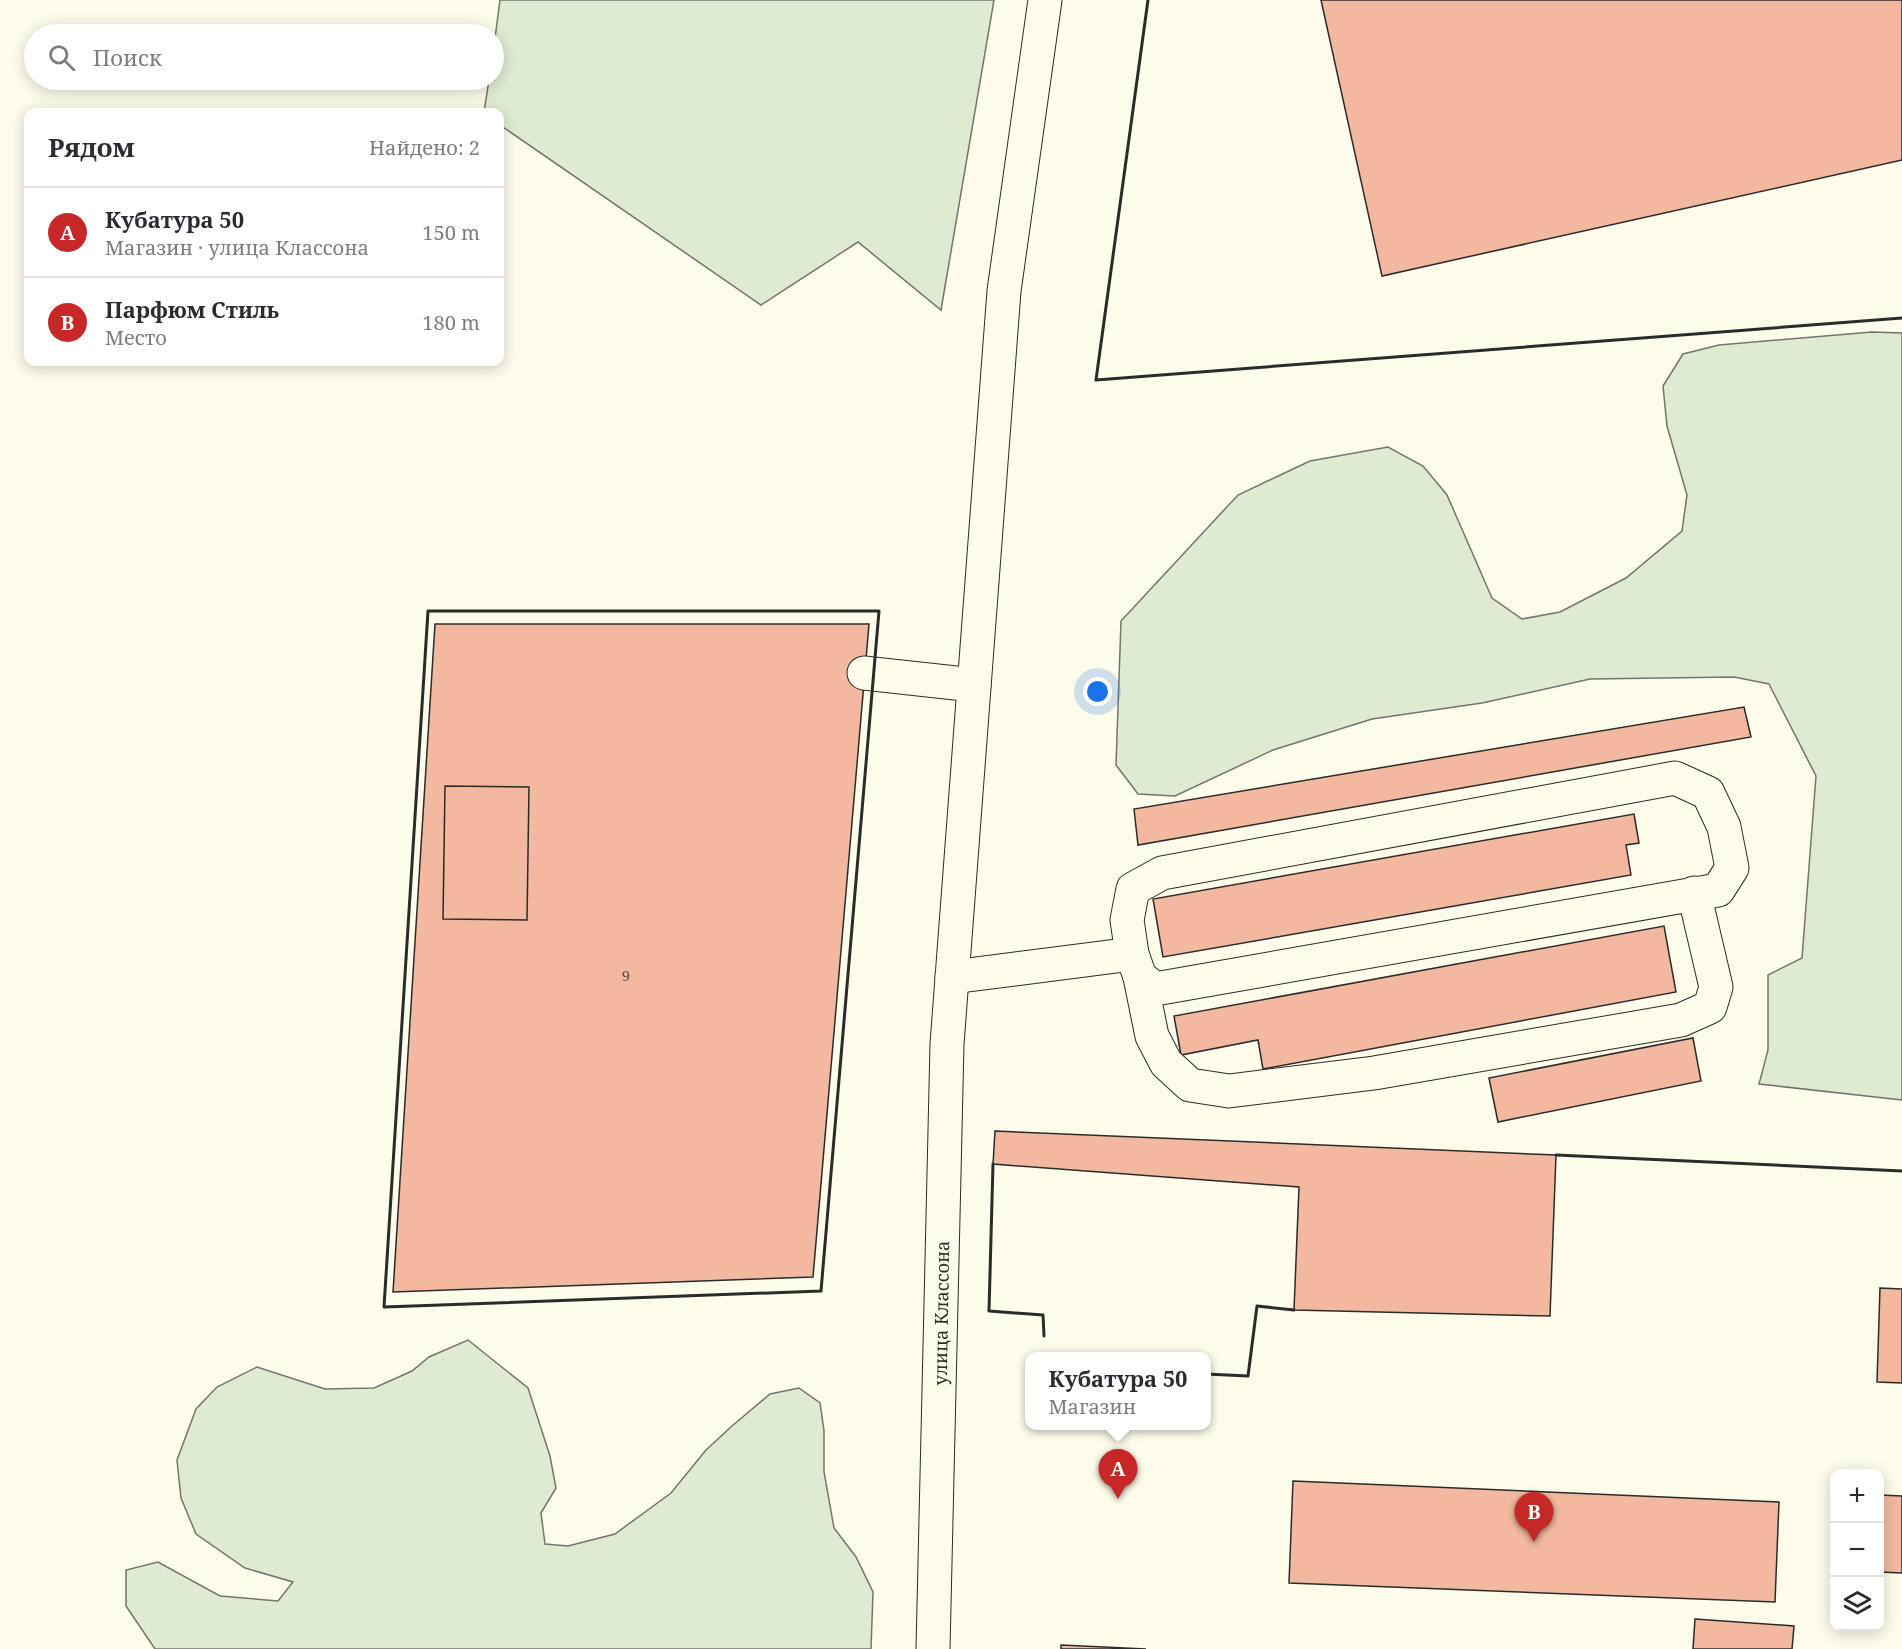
<!DOCTYPE html>
<html lang="ru">
<meta charset="utf-8">
<style>
:root{--surface:#fff;--page:#f7f7f7;--text:#2b2b33;--muted:#7c7c81;--line:#e1e1e2;--accent:#c62828}
body{margin:0;font-family:"Noto Serif",serif;background:var(--page);color:var(--text)}
.controls{position:absolute;right:18px;bottom:18px;display:grid;overflow:hidden;border-radius:12px;box-shadow:0 3px 15px #0003}
.controls button{width:54px;height:54px;display:grid;place-items:center;padding:0;border:0;border-bottom:2px solid var(--line);background:var(--surface);color:var(--text);font:30px sans-serif}
.you{position:absolute;left:1098px;top:692px;width:21px;height:21px;margin:-15px;border:4px solid #fff;border-radius:50%;background:#1a73e8;box-shadow:0 0 0 9px #1a73e833}
.badge{display:grid;place-items:center;width:39px;height:39px;border-radius:50%;background:var(--accent);color:#fff;font-size:20px;font-weight:700}
.pin{position:absolute;translate:-50% -50px;filter:drop-shadow(0 2px 3px #0008)}
.pin::after{content:'';position:absolute;top:32px;width:21px;height:18px;background:inherit;clip-path:polygon(0 0,100% 0,50% 100%)}
.popup{position:absolute;left:1025px;top:1352px;width:186px;height:78px;box-sizing:border-box;display:grid;place-content:center;border-radius:12px;background:var(--surface);filter:drop-shadow(0 2px 4px #0005);font-size:20px;white-space:nowrap;color:var(--muted)}
.popup b{font-size:22px;color:var(--text)}
.popup::after{content:'';position:absolute;left:50%;top:100%;margin-left:-12px;border:12px solid transparent;border-top-color:var(--surface)}
.list{margin:0;padding:0;list-style:none}
h2{display:flex;justify-content:space-between;align-items:center;height:78px;margin:0;padding:0 24px;font-size:26px}
h2 small{font-size:20px;font-weight:400;color:var(--muted)}
.list li{display:grid;grid-template-columns:39px 1fr auto;gap:18px;align-items:center;box-sizing:border-box;height:90px;padding:0 24px;border-top:2px solid var(--line)}
.list b{display:block;font-size:22px;white-space:nowrap}
.list p{margin:0;font-size:20px;white-space:nowrap;color:var(--muted)}
.list em{font-size:20px;font-style:normal;color:var(--muted)}
.icon{flex:none;width:33px;height:33px;fill:none;stroke:currentColor;stroke-width:2;stroke-linecap:round;stroke-linejoin:round}
.map{position:relative;flex:none;width:1902px;height:1649px;overflow:hidden}
.search{position:absolute;background:var(--surface);box-shadow:0 3px 15px #0003;left:24px;top:24px;width:480px;height:66px;display:flex;align-items:center;gap:15px;box-sizing:border-box;padding:0 21px;border-radius:33px;color:var(--muted);font-size:22px}
.panel{position:absolute;background:var(--surface);box-shadow:0 3px 15px #0003;left:24px;top:108px;width:480px;height:258px;border-radius:12px}
.map>svg:first-child{display:block}
</style>
<div class="map">
<svg width="1902" height="1649" viewBox="0 0 1902 1649">
<rect width="100%" height="100%" fill="#fdfbea"/>
<g fill="#deebd1" stroke="#74746e" stroke-width="1.5">
<polygon points="500,0 994,0 941,310 858,242 761,305 500,125 500,112 484,112 489,80 494,80 494,46"/>
<polygon points="1872,332 1902,333 1902,1100 1759,1084 1768,1050 1768,975 1802,958 1816,776 1769,684 1734,677 1590,679 1482,703 1372,719 1273,750 1175,796 1138,794 1116,765 1121,621 1238,495 1310,461 1388,447 1423,466 1447,495 1492,598 1522,619 1560,612 1626,578 1682,531 1687,495 1667,426 1663,386 1683,354 1719,345"/>
<polygon points="468,1340 528,1388 550,1456 556,1488 541,1513 545,1544 568,1546 615,1534 671,1493 706,1450 732,1426 770,1394 799,1388 820,1403 824,1431 824,1472 834,1528 856,1557 873,1592 871,1649 155,1649 126,1606 126,1570 158,1562 220,1596 278,1601 293,1582 245,1568 196,1534 181,1498 177,1460 196,1409 217,1387 257,1367 325,1389 374,1388 412,1371 429,1357"/>
</g>
<g fill="#f2b8a0" stroke="#2b2b2b" stroke-width="1.5">
<polygon points="1321,0 1902,0 1902,160 1382,276"/>
<polygon points="435,624 869,624 813,1277 393,1292"/>
<polygon points="1744,707 1751,737 1138,845 1134,809"/>
<polygon points="445,786 529,787 527,920 443,919"/>
<polygon points="1634,814 1639,843 1626,845 1631,875 1163,957 1153,899"/>
<polygon points="1664,926 1676,992 1263,1069 1258,1040 1181,1055 1174,1016"/>
<polygon points="1693,1038 1701,1081 1498,1122 1489,1078"/>
<polygon points="995,1131 1556,1155 1550,1316 1294,1310 1299,1187 993,1164"/>
<polygon points="1880,1288 1902,1289 1902,1383 1877,1382"/>
<polygon points="1293,1481 1779,1502 1775,1602 1289,1583"/>
<polygon points="1880,1495 1902,1496 1902,1573 1880,1572"/>
<polygon points="1695,1619 1794,1626 1792,1649 1693,1649"/>
<polygon points="1061,1645 1146,1649 1061,1649"/>
</g>
<g fill="none" stroke-linecap="round" stroke-linejoin="round">
<defs>
<g id="minor">
<polyline points="864,673 974,685"/>
<polygon points="1675,778 1708,793 1724,827 1732,868 1718,890 1155,989 1140,977 1132,954 1127,920 1133,889 1162,873"/>
<polyline points="952,977 1132,954"/>
<polyline points="1140,977 1152,1036 1166,1063 1190,1085 1229,1091 1374,1073 1681,1020 1710,1007 1716,987 1694,893"/>
<polyline points="933,1649 947,1044 1004,291 1045,0"/>
</g>
</defs>
<use href="#minor" stroke="#2b2b2b" stroke-width="35"/>
<use href="#minor" stroke="#fdfbea" stroke-width="33"/>
<g stroke="#2b2b2b" stroke-width="3">
<polyline points="1148,0 1096,380 1902,318"/>
<polygon points="428,611 879,611 821,1291 384,1307"/>
<polyline points="1556,1155 1902,1171"/>
<polyline points="993,1164 989,1311 1043,1315 1044,1336"/>
<polyline points="1206,1374 1248,1376 1257,1306 1294,1310"/>
</g>
</g>
<g text-anchor="middle" dominant-baseline="central" stroke-width="4.5" stroke-linejoin="round" paint-order="stroke">
<g font-size="15" fill="#5d4e48">
<text x="626" y="975">9</text>
</g>
<g font-size="18" fill="#2b2b2b" stroke="#fdfbea">
<text transform="translate(941 1313) rotate(-89)">улица Классона</text>
</g>
</g>
</svg>
<div class="controls">
<button>+</button>
<button>−</button>
<button><svg class="icon" aria-label="layers" viewBox="0 0 24 24"><path d="M12 4l9 5-9 5-9-5zM3 14l9 5 9-5"/></svg></button>
</div>
<div class="you"></div>
<div class="pin badge" style="left:1118px;top:1499px">A</div>
<div class="popup"><b>Кубатура 50</b>Магазин</div>
<div class="pin badge" style="left:1534px;top:1542px">B</div>
<div class="search"><svg class="icon" aria-label="search" viewBox="0 0 24 24"><circle cx="10" cy="10" r="6"/><path d="M15 15l6 6"/></svg>Поиск</div>
<section class="panel">
<h2>Рядом<small>Найдено: 2</small></h2>
<ul class="list">
<li><span class="badge">A</span><div><b>Кубатура 50</b><p>Магазин · улица Классона</p></div><em>150 m</em></li>
<li><span class="badge">B</span><div><b>Парфюм Стиль</b><p>Место</p></div><em>180 m</em></li>
</ul>
</section>
</div>
